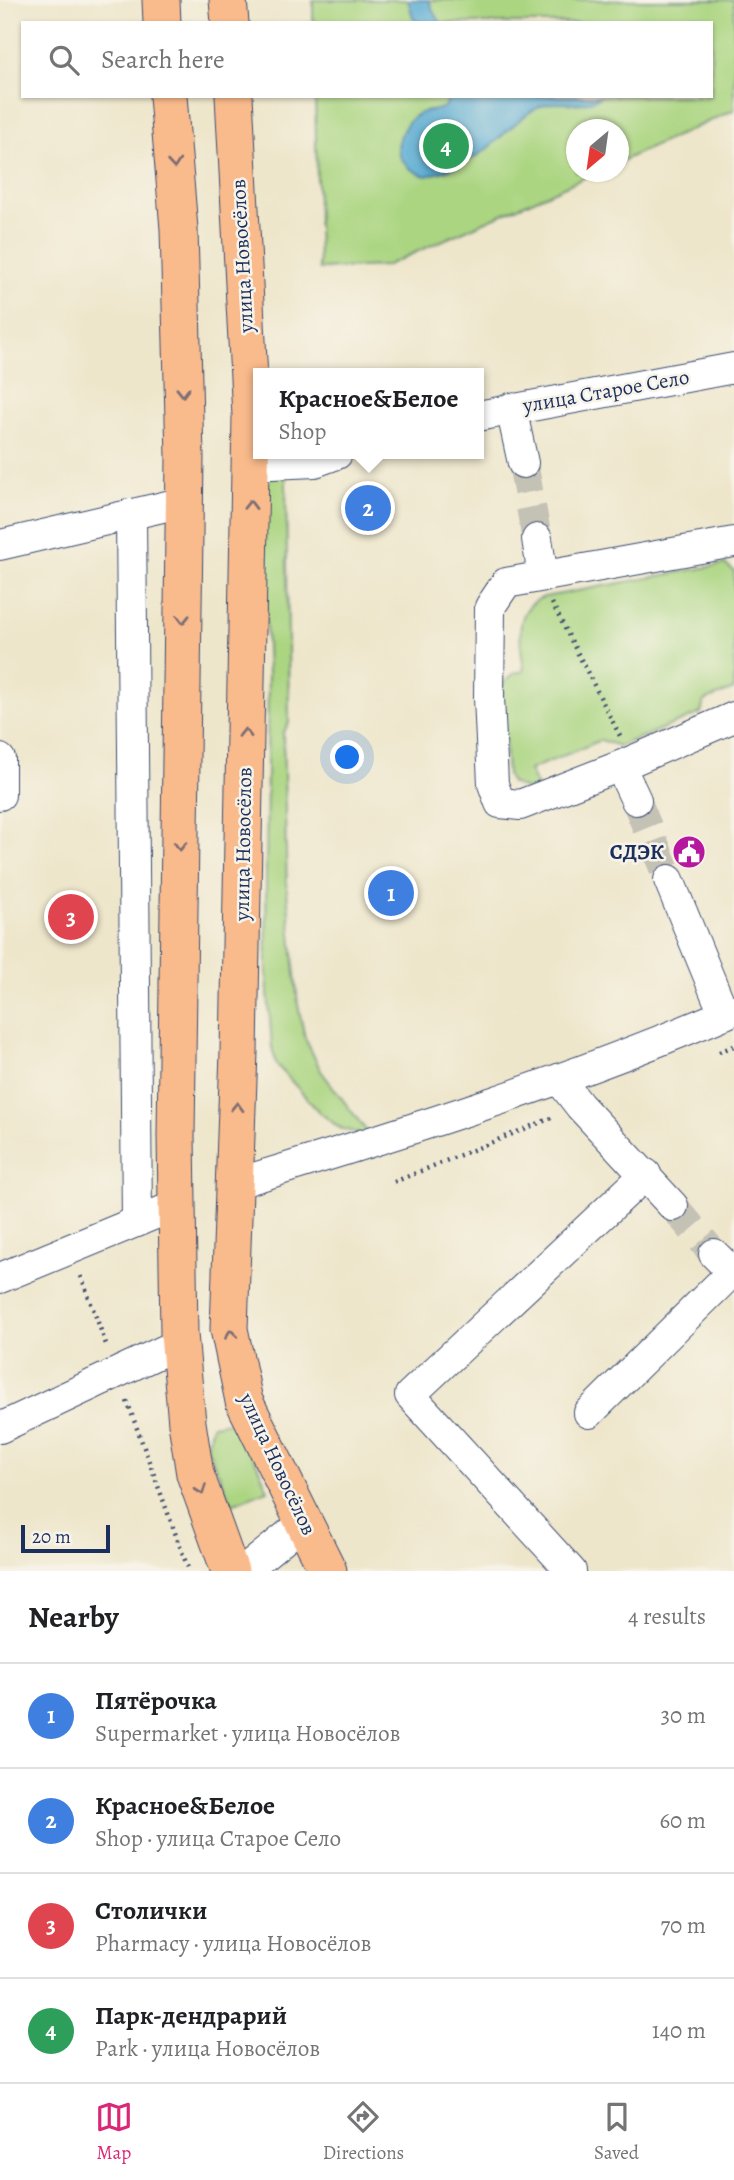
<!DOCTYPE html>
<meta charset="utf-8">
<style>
:root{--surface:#fff;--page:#f2f2f2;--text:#202124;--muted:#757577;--line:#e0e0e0;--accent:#db2777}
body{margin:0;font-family:Alegreya,serif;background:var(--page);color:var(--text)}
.compass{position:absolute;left:566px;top:119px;width:63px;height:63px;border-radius:50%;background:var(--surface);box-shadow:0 2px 5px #0004;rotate:209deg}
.scale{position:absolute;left:21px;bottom:18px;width:89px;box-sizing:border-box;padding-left:7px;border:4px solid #1b2f5e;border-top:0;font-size:19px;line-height:24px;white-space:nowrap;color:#1b2f5e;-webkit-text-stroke:5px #f7f3e8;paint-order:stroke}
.you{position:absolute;left:348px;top:758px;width:24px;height:24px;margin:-18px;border:5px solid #fff;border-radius:50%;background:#1a73e8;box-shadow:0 0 0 10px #1a73e833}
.badge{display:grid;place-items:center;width:46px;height:46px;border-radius:50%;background:var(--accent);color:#fff;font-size:23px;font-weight:700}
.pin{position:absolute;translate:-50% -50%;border:4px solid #fff;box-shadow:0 2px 7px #0006}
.popup{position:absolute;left:253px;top:368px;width:231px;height:91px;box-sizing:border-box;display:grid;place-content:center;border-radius:0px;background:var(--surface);filter:drop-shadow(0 2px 5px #0005);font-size:23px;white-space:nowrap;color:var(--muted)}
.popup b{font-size:26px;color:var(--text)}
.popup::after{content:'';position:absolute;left:50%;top:100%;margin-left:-14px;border:14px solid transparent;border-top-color:var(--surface)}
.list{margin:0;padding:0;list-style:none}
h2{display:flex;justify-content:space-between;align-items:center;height:91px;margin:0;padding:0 28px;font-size:30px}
h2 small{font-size:23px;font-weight:400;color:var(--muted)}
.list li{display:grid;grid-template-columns:46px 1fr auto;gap:21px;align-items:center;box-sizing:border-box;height:105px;padding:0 28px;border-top:2px solid var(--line)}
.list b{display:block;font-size:26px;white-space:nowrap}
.list p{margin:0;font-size:23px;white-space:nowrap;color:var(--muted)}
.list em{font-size:23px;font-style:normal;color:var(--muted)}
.icon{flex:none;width:38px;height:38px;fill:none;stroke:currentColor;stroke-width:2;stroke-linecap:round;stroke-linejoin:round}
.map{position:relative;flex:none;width:734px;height:1571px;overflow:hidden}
.search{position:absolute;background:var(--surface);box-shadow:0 2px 5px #0004;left:21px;right:21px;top:21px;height:77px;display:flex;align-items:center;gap:18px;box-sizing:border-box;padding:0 24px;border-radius:0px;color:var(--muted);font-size:26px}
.sheet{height:511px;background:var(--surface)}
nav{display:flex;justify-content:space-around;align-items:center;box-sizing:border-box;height:98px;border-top:2px solid var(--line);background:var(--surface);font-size:19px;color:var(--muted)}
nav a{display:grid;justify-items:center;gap:4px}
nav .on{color:var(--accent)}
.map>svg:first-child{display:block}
</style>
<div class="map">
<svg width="734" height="1571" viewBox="0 0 734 1571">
<rect width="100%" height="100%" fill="#f7f3e8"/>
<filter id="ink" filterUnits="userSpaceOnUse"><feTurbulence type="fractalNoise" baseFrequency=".0143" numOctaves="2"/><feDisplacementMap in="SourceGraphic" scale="14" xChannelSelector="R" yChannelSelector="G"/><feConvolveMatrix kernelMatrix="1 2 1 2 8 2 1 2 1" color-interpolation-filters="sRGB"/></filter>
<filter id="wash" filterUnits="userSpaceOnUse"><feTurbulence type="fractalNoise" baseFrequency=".00686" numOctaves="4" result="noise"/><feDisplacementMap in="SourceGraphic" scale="28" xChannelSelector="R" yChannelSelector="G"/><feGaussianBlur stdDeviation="1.57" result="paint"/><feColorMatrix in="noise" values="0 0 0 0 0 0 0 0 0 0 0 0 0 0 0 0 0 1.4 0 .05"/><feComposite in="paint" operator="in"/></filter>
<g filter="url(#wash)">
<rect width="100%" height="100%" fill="#eee6cb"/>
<g fill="#abd581" stroke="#638270" stroke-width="2">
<polygon points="313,0 734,0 734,110 619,162 618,130 576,130 576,172 597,172 385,266 319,269 315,96 711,96 711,23 313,23"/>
<polygon points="279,474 286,479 289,723 283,733 287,892 298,1005 305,1038 321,1071 371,1137 340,1128 319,1112 276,1064 272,1047 267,978 266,875 268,673 261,488 270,477"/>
<path d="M 725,564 L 734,571 L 734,689 L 704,701 L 701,713 L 619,746 L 601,740 L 529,770 L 537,787 L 527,790 L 511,783 L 507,776 L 502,684 L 515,673 L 524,671 C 521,644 511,609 544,597 Z"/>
<polygon points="230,1422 242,1429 268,1490 232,1504 207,1447 212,1425"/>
</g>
<g fill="#56aad2" stroke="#386c98" stroke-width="2">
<polygon points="408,0 429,0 433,11 441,23 419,23 413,18"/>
<path d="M 450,96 L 601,96 C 575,112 559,95 535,109 C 518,119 504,135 489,147 C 470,163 449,170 426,176 C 416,173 405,167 400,156 C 394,142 406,120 418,114 C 427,109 436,112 444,107 Z"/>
</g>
</g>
<g filter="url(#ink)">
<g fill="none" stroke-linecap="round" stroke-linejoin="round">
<g stroke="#c4c1b5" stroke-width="30" stroke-dasharray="30 15" stroke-linecap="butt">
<polyline points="523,463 537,539"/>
<polyline points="636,800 669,880"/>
<polyline points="673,1206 714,1254"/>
</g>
<defs>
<g id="minor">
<polyline points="511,408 523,463"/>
<polyline points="478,416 734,368"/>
<polyline points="250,465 315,462 337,454"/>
<polyline points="131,514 137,1222"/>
<polyline points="537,539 543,576"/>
<polyline points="734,542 506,583 490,607 489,697 493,784 500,803 520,805 620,766 734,717"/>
<polyline points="0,545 184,502"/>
<polyline points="0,759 0,795"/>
<polyline points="620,766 636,800"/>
<polyline points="669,880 724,1014"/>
<polyline points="559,1079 580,1106 673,1206"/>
<path d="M 234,1184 C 403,1133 572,1080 734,1010"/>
<polyline points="714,1254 732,1272"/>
<polyline points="0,1278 177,1205"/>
<polyline points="589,1413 732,1272 734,1273"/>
<polyline points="0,1428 180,1343"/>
<polyline points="244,1571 304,1522"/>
<polyline points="571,1571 410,1395 646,1174"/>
</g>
<g id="major">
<polyline points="161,0 162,23"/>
<polyline points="228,0 230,23"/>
<polyline points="168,96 179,229 185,457 176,1136 179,1334 187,1423 195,1474 230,1571"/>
<polyline points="234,96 251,416 239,1052 229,1329 244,1401 328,1571"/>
</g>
</defs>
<use href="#minor" stroke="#3b4a6e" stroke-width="32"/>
<use href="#major" stroke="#3b4a6e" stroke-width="39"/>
<g stroke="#3b4a6e" stroke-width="4.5" stroke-dasharray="2 5" stroke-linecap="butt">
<polyline points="552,603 620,736"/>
<polyline points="719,1052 734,1046"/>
<polyline points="394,1182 554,1117"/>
<polyline points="81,1276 107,1347"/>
<polyline points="127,1401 189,1571"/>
</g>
<use href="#minor" stroke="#fff" stroke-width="30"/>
<use href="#major" stroke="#fabb8c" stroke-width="37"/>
</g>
<defs><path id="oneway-chevron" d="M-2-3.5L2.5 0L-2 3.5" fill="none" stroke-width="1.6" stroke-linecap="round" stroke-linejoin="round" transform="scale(1.75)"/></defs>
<g stroke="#7f6e73">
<use href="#oneway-chevron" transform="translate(174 164) rotate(85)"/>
<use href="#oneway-chevron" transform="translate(183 392) rotate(89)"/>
<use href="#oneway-chevron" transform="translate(250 505) rotate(-89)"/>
<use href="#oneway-chevron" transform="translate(183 619) rotate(91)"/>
<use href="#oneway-chevron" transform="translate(245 733) rotate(-89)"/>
<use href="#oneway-chevron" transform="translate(180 846) rotate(91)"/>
<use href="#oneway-chevron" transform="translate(237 1107) rotate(-88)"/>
<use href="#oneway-chevron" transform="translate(231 1334) rotate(-98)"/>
<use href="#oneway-chevron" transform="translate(201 1490) rotate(70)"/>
</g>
</g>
<defs>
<symbol id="civic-disc" viewBox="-11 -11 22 22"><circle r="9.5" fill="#b5179e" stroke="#f7f3e8"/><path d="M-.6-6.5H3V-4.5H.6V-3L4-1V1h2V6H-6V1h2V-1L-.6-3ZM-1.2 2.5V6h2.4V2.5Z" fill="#fff"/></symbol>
</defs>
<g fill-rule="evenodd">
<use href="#civic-disc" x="670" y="833" width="38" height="38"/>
</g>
<g text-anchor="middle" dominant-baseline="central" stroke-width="5" stroke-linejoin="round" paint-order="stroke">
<g font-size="21" fill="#1b2f5e" stroke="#f7f3e8">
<text transform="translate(242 256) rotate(-93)">улица Новосёлов</text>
<text transform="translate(606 391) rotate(-10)">улица Старое Село</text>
<text transform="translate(243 844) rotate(-89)">улица Новосёлов</text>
<text transform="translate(278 1464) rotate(65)">улица Новосёлов</text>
</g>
<g font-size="21" font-weight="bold" fill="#1b2f5e" stroke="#f7f3e8" text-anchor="end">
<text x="664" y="852">СДЭК</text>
</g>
</g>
</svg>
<svg class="compass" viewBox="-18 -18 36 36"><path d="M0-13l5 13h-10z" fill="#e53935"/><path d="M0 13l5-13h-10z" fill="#757577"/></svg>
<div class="scale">20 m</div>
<div class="you"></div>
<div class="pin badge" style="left:391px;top:893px;background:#3f7fe0">1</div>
<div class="pin badge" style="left:368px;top:508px;background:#3f7fe0">2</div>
<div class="popup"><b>Красное&amp;Белое</b>Shop</div>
<div class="pin badge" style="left:71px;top:917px;background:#e0444e">3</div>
<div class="pin badge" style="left:446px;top:146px;background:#2e9e5b">4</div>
<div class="search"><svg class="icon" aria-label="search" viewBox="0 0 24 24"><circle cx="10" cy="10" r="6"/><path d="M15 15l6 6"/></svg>Search here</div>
</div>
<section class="sheet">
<h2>Nearby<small>4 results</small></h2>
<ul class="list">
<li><span class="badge" style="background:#3f7fe0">1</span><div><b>Пятёрочка</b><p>Supermarket · улица Новосёлов</p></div><em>30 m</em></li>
<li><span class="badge" style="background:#3f7fe0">2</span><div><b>Красное&amp;Белое</b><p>Shop · улица Старое Село</p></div><em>60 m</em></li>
<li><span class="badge" style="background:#e0444e">3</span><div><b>Столички</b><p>Pharmacy · улица Новосёлов</p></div><em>70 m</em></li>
<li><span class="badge" style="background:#2e9e5b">4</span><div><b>Парк-дендрарий</b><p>Park · улица Новосёлов</p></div><em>140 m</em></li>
</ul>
</section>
<nav>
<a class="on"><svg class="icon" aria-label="map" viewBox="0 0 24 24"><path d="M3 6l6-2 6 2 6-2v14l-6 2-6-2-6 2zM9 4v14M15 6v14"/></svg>Map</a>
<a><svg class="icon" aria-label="directions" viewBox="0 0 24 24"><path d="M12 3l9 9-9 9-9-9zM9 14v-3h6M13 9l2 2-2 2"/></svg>Directions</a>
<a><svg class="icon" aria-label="saved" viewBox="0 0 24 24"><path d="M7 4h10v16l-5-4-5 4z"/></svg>Saved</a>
</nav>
